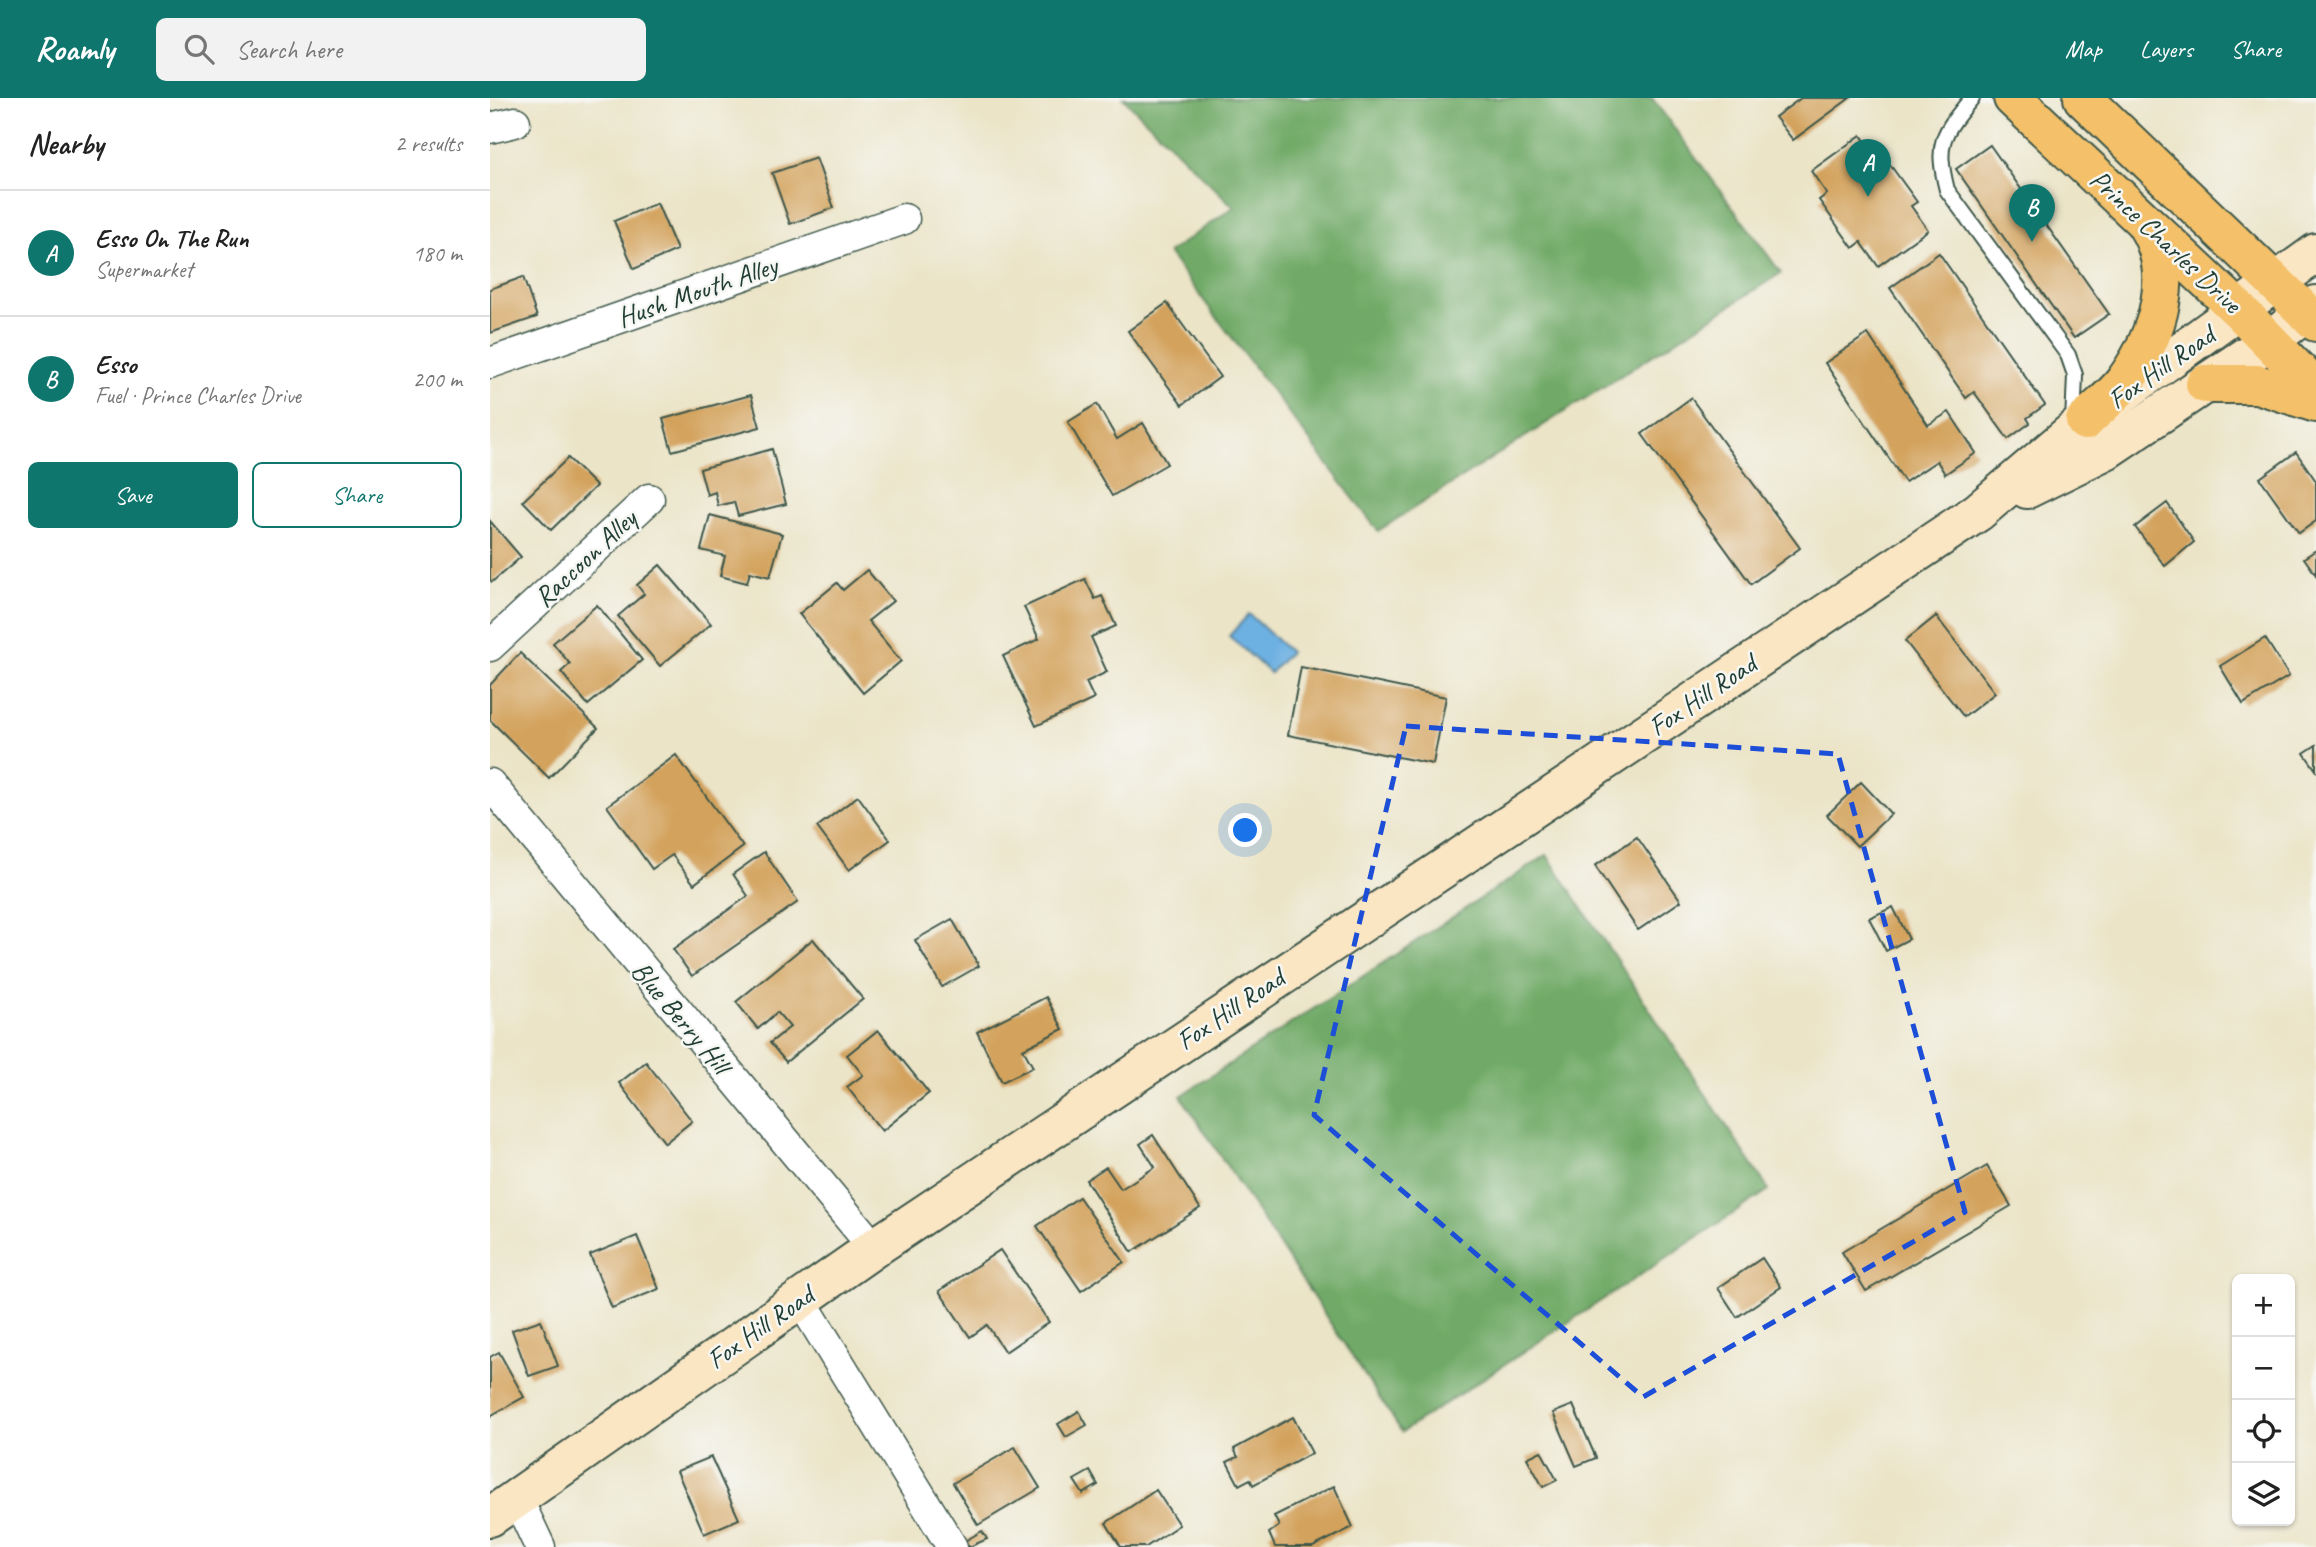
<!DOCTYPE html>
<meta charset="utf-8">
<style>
:root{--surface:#fff;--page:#f2f2f2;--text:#222;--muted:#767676;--line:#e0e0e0;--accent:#0f766e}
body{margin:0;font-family:Caveat,sans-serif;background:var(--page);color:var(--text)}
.controls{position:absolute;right:21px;bottom:21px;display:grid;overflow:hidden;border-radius:10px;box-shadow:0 2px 5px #0004}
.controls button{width:63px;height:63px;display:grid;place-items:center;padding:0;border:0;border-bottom:2px solid var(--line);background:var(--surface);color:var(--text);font:35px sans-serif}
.you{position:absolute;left:756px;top:733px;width:24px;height:24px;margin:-18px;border:5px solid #fff;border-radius:50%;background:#1a73e8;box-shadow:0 0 0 10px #1a73e833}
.badge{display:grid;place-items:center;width:46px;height:46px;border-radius:50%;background:var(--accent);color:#fff;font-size:23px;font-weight:700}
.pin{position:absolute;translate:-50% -58px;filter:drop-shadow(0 2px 4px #0008)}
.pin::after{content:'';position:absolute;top:37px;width:24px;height:21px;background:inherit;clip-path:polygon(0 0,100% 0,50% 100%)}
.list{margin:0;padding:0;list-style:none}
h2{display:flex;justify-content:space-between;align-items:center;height:91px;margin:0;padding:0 28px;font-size:30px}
h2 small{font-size:23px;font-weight:400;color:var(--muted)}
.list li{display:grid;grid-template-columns:46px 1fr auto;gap:21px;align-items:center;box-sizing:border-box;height:126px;padding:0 28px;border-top:2px solid var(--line)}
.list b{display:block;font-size:26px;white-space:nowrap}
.list p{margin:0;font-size:23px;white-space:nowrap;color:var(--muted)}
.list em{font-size:23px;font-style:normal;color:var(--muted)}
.actions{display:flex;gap:14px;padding:21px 28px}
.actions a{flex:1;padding:16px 0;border:2px solid var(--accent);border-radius:10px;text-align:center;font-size:24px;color:var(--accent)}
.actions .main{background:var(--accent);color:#fff}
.icon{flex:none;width:38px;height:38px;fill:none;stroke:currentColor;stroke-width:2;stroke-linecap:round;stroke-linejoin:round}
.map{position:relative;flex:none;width:1826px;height:1449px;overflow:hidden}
header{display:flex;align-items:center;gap:42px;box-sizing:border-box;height:98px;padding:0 35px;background:var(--accent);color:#fff}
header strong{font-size:33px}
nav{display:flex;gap:38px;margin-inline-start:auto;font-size:24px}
.search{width:490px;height:63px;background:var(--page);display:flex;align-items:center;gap:18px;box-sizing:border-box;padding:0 24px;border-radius:10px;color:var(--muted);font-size:26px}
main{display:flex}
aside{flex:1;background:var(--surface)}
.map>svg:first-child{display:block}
</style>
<header>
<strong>Roamly</strong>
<div class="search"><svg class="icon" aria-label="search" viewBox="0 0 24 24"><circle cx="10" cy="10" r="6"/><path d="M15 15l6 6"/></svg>Search here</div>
<nav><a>Map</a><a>Layers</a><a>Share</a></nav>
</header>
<main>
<aside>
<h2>Nearby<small>2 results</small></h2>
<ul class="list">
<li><span class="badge">A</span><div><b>Esso On The Run</b><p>Supermarket</p></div><em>180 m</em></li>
<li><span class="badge">B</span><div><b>Esso</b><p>Fuel · Prince Charles Drive</p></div><em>200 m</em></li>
</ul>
<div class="actions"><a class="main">Save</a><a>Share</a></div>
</aside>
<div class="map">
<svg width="1826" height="1449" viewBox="0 0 1826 1449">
<rect width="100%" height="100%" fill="#f6f6f2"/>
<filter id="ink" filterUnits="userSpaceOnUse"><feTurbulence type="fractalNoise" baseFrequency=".0143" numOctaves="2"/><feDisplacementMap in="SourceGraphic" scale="14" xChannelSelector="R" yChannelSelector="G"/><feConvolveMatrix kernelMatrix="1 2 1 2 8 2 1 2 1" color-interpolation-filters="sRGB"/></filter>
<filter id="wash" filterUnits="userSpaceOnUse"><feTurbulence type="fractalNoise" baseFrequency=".00686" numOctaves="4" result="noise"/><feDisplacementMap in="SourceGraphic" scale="28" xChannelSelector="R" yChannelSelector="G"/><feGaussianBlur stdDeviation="1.57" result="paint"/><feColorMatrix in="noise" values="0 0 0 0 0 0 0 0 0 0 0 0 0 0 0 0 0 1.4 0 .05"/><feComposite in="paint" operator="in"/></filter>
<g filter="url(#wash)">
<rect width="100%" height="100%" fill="#ebe4c7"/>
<g fill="#71aa68" stroke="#48744e" stroke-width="2">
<polygon points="633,0 1162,0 1291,175 888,433 678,155 744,109"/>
<polygon points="1057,757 1279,1092 912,1334 691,998"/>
</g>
<polygon fill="#6db0e2" stroke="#46768b" stroke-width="2" points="759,516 800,554 780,575 739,538"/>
<g id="blocks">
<g fill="#d3a25b">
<polygon points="1311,0 1360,0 1303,42 1285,19"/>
<polygon points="1371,37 1387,61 1393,57 1427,104 1421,108 1438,132 1388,168 1371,144 1363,150 1329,102 1337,96 1321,73"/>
<polygon points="1500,47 1619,216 1584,240 1466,71"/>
<polygon points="326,60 344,110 300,126 282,75"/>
<polygon points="167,105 187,152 144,171 124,123"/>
<polygon points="1449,155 1555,307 1537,320 1540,325 1518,341 1484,294 1476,300 1400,190"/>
<polygon points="33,179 47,219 0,235 0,191"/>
<polygon points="677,205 730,279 692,307 638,233"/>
<polygon points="1378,236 1438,327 1459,314 1486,355 1455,376 1447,363 1415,384 1335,265"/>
<polygon points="261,297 270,329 182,353 173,321"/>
<polygon points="1201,300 1310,450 1261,486 1152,336"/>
<polygon points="607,306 627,341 653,325 677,366 622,398 578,324"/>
<polygon points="282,351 296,406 248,418 244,404 228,408 225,394 217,397 210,371"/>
<polygon points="1806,354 1826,383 1826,423 1809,435 1770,380"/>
<polygon points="78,360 106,388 61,432 33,403"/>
<polygon points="1677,405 1704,444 1675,468 1645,429"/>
<polygon points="220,417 292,436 280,479 260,474 257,485 230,478 235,458 211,452"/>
<polygon points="0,423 31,459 2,484 0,482"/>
<polygon points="1826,452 1826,477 1814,460"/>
<polygon points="170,467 221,526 170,568 128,518 154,496 147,487"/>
<polygon points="377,472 403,503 378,523 411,563 373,595 309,516 347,485 353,492"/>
<polygon points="595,481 605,501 612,498 626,528 601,539 617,574 596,584 604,601 546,628 513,558 549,541 534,509"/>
<polygon points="107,507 152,562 98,607 71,574 80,566 63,545"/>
<polygon points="1446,518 1505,595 1474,619 1415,543"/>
<polygon points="1775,540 1799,578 1753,606 1730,568"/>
<polygon points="30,555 108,630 59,680 0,622 0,587"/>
<polygon points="811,569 956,599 943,666 798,637"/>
<polygon points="1826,647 1826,672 1814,655"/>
<polygon points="186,657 253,749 204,786 182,757 162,771 117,708"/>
<polygon points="1371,684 1401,716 1367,748 1337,717"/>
<polygon points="368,698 400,742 359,772 327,729"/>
<polygon points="1147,739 1191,803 1148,832 1105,768"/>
<polygon points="274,754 308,804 202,878 183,851 258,798 243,776"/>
<polygon points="1403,809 1419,841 1396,853 1379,820"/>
<polygon points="462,821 489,868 452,889 425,842"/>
<polygon points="323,841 373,901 296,964 280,945 300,929 287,914 268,931 246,904"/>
<polygon points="556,899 573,931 533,951 543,969 512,984 487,934"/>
<polygon points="388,932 439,995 392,1033 357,989 373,977 357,957"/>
<polygon points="156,964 202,1023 175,1045 129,985"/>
<polygon points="663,1037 710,1110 642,1154 596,1082 616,1069 631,1091 665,1069 650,1046"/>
<polygon points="1497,1068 1521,1108 1376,1193 1352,1154"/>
<polygon points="589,1099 634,1164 591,1193 547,1128"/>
<polygon points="147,1138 169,1191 122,1210 100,1157"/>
<polygon points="510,1152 559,1224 515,1254 497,1227 480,1239 449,1193"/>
<polygon points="1272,1160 1291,1189 1247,1219 1228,1190"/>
<polygon points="51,1222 68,1268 39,1278 22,1232"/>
<polygon points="9,1254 34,1299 0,1318 0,1259"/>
<polygon points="1083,1307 1106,1360 1086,1368 1063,1315"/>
<polygon points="589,1313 597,1327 576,1339 568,1326"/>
<polygon points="803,1319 822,1355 763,1387 760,1381 749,1387 737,1364 748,1359 744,1351"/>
<polygon points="525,1349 550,1390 488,1427 463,1385"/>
<polygon points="1051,1353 1067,1382 1053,1389 1037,1360"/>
<polygon points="221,1359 249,1421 214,1436 187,1373"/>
<polygon points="600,1373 608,1387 593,1396 584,1382"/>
<polygon points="844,1388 863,1429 823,1449 785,1449 779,1435 789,1428 784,1418"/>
<polygon points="666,1392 689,1427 656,1449 631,1449 616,1425"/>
<polygon points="492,1433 497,1441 479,1449 475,1443"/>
</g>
</g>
</g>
<g filter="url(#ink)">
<use href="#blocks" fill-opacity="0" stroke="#3e564a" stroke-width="2"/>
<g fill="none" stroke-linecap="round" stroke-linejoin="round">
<defs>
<path id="service" d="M 1482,0 C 1452,36 1445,45 1457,92 L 1578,257 L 1585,277 L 1583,325"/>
<g id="minor">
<polyline points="0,30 25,24"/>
<polyline points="0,265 414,121"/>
<polyline points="0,548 159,401"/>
<polyline points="0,686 384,1150"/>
<polyline points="310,1201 462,1449"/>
<polyline points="27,1400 50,1449"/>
</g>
<g id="secondary">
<polyline points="1537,391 1616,352 1779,243 1826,207"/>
<polyline points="0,1419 384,1150 1488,414 1595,323 1826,155"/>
</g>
<g id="trunk">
<polyline points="1523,0 1750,213 1826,291"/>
<polyline points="1593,0 1826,224"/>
<polyline points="1715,286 1767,286 1826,305"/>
<path d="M 1595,323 C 1608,309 1627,296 1637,280 C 1668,236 1688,175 1656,126"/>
</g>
</defs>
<use href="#service" stroke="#3e564a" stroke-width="18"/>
<use href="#minor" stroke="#3e564a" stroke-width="33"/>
<use href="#secondary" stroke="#3e564a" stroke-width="42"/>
<use href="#trunk" stroke="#3e564a" stroke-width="42"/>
<use href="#service" stroke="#fff" stroke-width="14"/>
<use href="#minor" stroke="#fff" stroke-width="30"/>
<use href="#secondary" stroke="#fbe6c4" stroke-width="38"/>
<use href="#trunk" stroke="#f4c16b" stroke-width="38"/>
</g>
</g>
<path fill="none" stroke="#1d4ed8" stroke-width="5" stroke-dasharray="14 9" stroke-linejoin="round" d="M 916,628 L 1348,656 L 1475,1114 L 1153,1299 L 824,1017 Z"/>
<g text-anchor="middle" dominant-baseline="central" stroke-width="5" stroke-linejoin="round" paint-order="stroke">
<g font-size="28" fill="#1f3d34" stroke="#f6f6f2">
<text transform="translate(1676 143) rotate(43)">Prince Charles Drive</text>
<text transform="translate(207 193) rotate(-19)">Hush Mouth Alley</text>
<text transform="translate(1671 269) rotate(-35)">Fox Hill Road</text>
<text transform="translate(95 460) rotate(-43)">Raccoon Alley</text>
<text transform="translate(1212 597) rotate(-34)">Fox Hill Road</text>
<text transform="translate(740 911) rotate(-34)">Fox Hill Road</text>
<text transform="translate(191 919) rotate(50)">Blue Berry Hill</text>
<text transform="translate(270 1229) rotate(-35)">Fox Hill Road</text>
</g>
</g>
</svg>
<div class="controls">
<button>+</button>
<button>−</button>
<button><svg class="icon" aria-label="locate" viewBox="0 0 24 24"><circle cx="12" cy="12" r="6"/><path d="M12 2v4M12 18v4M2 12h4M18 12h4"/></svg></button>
<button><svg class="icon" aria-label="layers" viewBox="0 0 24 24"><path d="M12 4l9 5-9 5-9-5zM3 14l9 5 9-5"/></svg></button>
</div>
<div class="you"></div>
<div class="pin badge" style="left:1378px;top:99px">A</div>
<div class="pin badge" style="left:1542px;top:144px">B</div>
</div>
</main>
